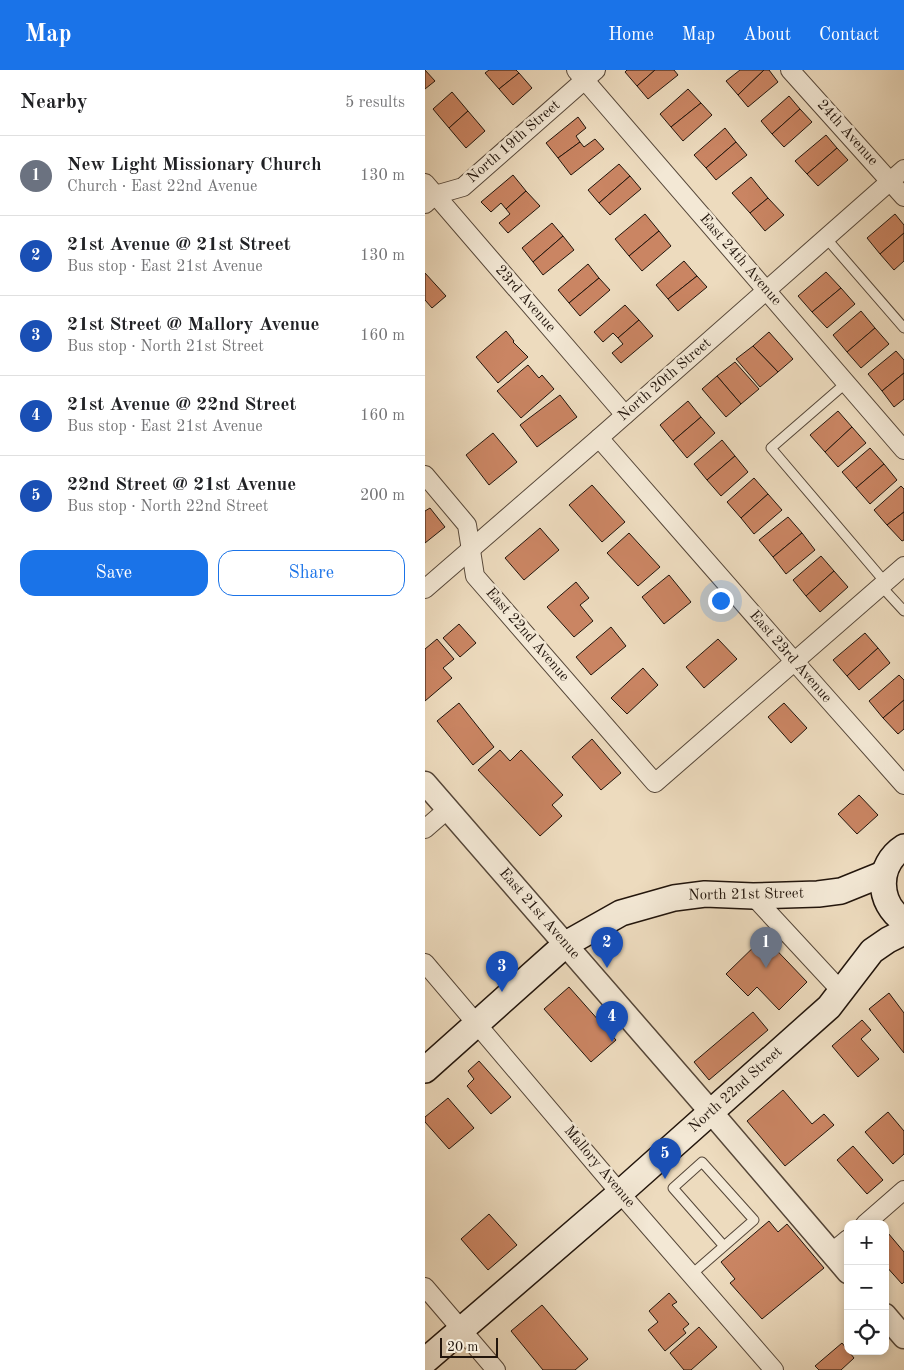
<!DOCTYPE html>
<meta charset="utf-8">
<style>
:root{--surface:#fff;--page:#f6f6f6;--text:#202124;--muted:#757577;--line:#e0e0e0;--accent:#1a73e8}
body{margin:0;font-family:"Old Standard TT",serif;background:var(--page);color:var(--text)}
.controls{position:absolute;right:15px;bottom:15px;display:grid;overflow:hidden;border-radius:10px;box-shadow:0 2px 8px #0003}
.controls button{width:45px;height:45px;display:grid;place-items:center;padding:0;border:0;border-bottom:1px solid var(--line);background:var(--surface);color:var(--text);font:25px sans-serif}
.scale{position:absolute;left:15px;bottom:12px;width:58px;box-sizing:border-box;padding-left:5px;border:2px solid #22150c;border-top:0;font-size:14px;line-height:18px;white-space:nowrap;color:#22150c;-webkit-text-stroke:4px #f3e8d5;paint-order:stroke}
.you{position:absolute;left:295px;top:530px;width:18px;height:18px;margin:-12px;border:4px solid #fff;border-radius:50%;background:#1a73e8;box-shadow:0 0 0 8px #1a73e833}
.badge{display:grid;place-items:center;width:32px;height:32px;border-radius:50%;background:var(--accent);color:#fff;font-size:16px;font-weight:700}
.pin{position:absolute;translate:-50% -41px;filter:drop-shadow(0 1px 2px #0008)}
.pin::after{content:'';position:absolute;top:26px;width:18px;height:15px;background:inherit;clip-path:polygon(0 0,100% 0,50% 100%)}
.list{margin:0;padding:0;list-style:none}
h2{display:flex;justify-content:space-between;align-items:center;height:65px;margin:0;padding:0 20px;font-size:21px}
h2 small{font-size:16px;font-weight:400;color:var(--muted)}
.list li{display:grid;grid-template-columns:32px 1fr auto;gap:15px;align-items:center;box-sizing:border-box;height:80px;padding:0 20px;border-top:1px solid var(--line)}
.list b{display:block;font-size:19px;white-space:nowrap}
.list p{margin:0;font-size:16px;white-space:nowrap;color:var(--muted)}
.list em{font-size:16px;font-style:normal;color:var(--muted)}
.actions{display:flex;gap:10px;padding:15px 20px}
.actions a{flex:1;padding:11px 0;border:1px solid var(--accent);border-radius:15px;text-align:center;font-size:18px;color:var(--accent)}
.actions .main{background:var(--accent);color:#fff}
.icon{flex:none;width:28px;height:28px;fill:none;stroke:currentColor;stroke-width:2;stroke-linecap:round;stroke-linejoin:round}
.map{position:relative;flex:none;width:479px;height:1300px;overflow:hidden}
header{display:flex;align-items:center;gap:30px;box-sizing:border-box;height:70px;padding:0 25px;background:var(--accent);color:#fff}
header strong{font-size:24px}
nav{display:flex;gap:28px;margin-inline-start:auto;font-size:18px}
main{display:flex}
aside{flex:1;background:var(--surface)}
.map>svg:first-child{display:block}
</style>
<header>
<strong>Map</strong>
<nav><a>Home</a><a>Map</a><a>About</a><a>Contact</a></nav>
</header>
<main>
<aside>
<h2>Nearby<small>5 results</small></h2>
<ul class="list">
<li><span class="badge" style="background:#6b7280">1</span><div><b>New Light Missionary Church</b><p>Church · East 22nd Avenue</p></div><em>130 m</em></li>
<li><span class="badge" style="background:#1a4fb4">2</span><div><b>21st Avenue @ 21st Street</b><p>Bus stop · East 21st Avenue</p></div><em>130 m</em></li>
<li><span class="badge" style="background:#1a4fb4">3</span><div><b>21st Street @ Mallory Avenue</b><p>Bus stop · North 21st Street</p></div><em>160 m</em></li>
<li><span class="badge" style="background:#1a4fb4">4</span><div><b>21st Avenue @ 22nd Street</b><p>Bus stop · East 21st Avenue</p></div><em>160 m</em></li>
<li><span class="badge" style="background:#1a4fb4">5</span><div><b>22nd Street @ 21st Avenue</b><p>Bus stop · North 22nd Street</p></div><em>200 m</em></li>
</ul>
<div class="actions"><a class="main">Save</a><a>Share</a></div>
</aside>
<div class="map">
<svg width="479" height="1300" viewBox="0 0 479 1300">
<rect width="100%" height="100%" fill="#eddbbe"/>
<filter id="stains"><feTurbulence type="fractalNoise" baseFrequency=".004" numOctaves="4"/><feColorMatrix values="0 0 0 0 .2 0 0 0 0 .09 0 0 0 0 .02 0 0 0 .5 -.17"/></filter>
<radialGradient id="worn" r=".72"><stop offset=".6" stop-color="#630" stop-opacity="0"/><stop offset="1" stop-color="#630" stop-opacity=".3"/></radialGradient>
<g fill="#ca8563" stroke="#22150c">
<polygon points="0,0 10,11 0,19"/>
<polygon points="64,0 91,0 94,3 74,19 60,3"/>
<polygon points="202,0 230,0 212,16 200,2"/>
<polygon points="230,0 249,0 253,5 223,29 212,16"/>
<polygon points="315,0 339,0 313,25 301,11"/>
<polygon points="339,0 344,0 353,12 323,37 313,25"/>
<polygon points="94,3 107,18 88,35 74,19"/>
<polygon points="263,19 276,33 246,57 235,44"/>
<polygon points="27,22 43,41 24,58 8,39"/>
<polygon points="364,26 375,39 347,64 336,51"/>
<polygon points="276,33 287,45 258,71 246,57"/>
<polygon points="375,39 387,52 359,77 347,64"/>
<polygon points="43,41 60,61 41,78 24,58"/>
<polygon points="153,47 161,58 151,66 155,72 133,88 121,73"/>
<polygon points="300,58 311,72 281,98 269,85"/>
<polygon points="401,65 412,78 382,104 370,91"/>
<polygon points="170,69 179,79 146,105 133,88 155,72 159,77"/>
<polygon points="311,72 322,85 291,110 281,98"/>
<polygon points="412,78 423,90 393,116 382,104"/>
<polygon points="194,94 205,106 174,133 163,120"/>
<polygon points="88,105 101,121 81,139 76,133 66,142 56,132"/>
<polygon points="205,106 216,119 185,145 174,133"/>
<polygon points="326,107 343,128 325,143 307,123"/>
<polygon points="101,121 115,136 83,163 74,153 85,144 81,139"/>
<polygon points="343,128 359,145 340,161 325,143"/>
<polygon points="220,144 234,161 204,186 190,169"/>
<polygon points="470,144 479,155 479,163 455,184 442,168"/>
<polygon points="127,153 138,166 108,192 97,178"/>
<polygon points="234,161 246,176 217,201 204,186"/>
<polygon points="479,163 479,191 469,200 455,184"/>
<polygon points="138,166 149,180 118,205 108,192"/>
<polygon points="259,191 272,206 243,229 231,215"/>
<polygon points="163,194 174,208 144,233 133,220"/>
<polygon points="401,202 416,218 387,242 373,226"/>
<polygon points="0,203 21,226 7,238 0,230"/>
<polygon points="272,206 282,217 253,241 243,229"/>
<polygon points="174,208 185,220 155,246 144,233"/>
<polygon points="416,218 430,234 402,258 387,242"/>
<polygon points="200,235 214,250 193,268 188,263 178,272 169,262"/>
<polygon points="436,241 450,258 422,282 408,265"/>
<polygon points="214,250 228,266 196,293 187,283 198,274 193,268"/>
<polygon points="450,258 464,274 436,298 422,282"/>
<polygon points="81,261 89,271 88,272 103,287 73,313 51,287"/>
<polygon points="344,262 368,289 353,302 328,276"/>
<polygon points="328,276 353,302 335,317 311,289"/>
<polygon points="471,281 479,290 479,303 457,321 443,304"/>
<polygon points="310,292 334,319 316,334 292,306"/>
<polygon points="103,295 114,308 117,305 129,319 96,348 72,321"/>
<polygon points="479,303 479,329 469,337 457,321"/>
<polygon points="292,306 316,334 301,347 277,319"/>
<polygon points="135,325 152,347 112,377 95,355"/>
<polygon points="263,331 276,347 248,371 235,355"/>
<polygon points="413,341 427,357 400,382 385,365"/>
<polygon points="276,347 290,363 262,388 248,371"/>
<polygon points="427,357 441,373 413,397 400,382"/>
<polygon points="68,363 92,392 64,415 41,385"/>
<polygon points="297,370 310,386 282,410 269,394"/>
<polygon points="445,378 459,394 431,418 417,402"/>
<polygon points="310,386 323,402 296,426 282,410"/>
<polygon points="459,394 472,410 445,434 431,418"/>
<polygon points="329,408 343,424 316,448 302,432"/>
<polygon points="167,415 200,452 177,472 144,435"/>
<polygon points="476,416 479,419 479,442 462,455 449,440"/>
<polygon points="343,424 357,440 329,464 316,448"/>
<polygon points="5,438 20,457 0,473 0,441"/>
<polygon points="479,442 479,470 477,471 462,455"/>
<polygon points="363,447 377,463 348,487 334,470"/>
<polygon points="115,458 134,480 99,510 80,488"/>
<polygon points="204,463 235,497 213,516 182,483"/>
<polygon points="377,463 390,480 361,504 348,487"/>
<polygon points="396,486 409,501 381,526 368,510"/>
<polygon points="409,501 423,517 395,542 381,526"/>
<polygon points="244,505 266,532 239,554 217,527"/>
<polygon points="151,512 164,528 155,535 168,551 149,567 122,537"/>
<polygon points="34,554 51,573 35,587 18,568"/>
<polygon points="186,557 201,576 166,605 151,587"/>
<polygon points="440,563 453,578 422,606 408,590"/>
<polygon points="12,569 29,589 18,598 27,608 0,631 0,579"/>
<polygon points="293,569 312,589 279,618 261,597"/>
<polygon points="453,578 465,593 434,620 422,606"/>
<polygon points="218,598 233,615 202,644 186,628"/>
<polygon points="474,605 479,610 479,630 458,648 444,631"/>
<polygon points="479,630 479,659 473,664 458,648"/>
<polygon points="34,633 69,677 48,695 12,651"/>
<polygon points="359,633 382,658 366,673 343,647"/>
<polygon points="167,669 196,703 176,720 147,687"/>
<polygon points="75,680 85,691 96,680 138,725 127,735 137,746 115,766 53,700"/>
<polygon points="434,725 453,745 432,764 413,744"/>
<polygon points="339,867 382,912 354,940 332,917 323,926 301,904"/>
<polygon points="144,917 191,970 166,992 119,939"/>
<polygon points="464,923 479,943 479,983 444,939"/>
<polygon points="328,942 343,960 284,1010 269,992"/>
<polygon points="437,950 446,960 436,969 454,989 433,1007 407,976"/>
<polygon points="54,991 86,1027 66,1044 42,1016 49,1009 43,1001"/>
<polygon points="358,1020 387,1054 399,1044 409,1055 360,1096 322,1051"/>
<polygon points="23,1028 49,1058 24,1079 0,1052 0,1047"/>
<polygon points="463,1042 479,1061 479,1084 468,1094 440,1062"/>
<polygon points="428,1076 458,1110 442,1124 412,1090"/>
<polygon points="64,1144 92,1175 63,1200 36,1169"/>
<polygon points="344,1151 353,1162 362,1154 399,1198 337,1249 305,1213 310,1209 296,1192"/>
<polygon points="463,1163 479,1182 479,1212 477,1214 460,1195 460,1165"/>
<polygon points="244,1223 252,1232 247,1235 264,1254 258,1259 261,1263 240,1281 223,1260 233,1252 224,1241"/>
<polygon points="117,1235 163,1289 150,1300 118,1300 86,1261"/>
<polygon points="274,1257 292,1277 266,1300 259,1300 245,1283"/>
<polygon points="417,1273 429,1288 416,1300 394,1300 390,1296"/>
</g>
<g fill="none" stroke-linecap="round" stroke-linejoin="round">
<defs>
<g id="service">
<polyline points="401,168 479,258"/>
<polyline points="421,313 346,378 460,512"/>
<polyline points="456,516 479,541"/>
<polyline points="266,1205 329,1150 277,1092 248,1118 298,1175"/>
</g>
<g id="minor">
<polyline points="151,0 479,380"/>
<polyline points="365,0 479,127"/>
<polyline points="0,113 200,345"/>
<polyline points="0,134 10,125 38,117 171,0"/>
<polyline points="174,368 369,591 479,715"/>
<polyline points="0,405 42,455 50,506 230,713 479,496"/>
<polyline points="0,519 174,368 479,99"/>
<polyline points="0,759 23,739"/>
<polyline points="328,826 416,921"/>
<polyline points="0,893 195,1123 349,1300"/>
<polyline points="440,1154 479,1120"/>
<polyline points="406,1183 423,1169"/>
<polyline points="0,1217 71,1300"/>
</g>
<g id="tertiary">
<polyline points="0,713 286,1042 423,1202"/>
<polyline points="460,1245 479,1267"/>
</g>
<g id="secondary">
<path d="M 479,777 C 451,795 452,833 479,851"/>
<polyline points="0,1000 141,874 196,843 249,828 280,824 328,826 393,824 416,821 458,804"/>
<polyline points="0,1291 195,1123 404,937 447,881 463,870 479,862"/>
</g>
</defs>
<use href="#service" stroke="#554638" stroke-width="11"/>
<use href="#minor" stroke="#554638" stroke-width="20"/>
<use href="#tertiary" stroke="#554638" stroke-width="25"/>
<use href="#secondary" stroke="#22150c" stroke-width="28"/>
<use href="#service" stroke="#f3e8d5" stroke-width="9"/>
<use href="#minor" stroke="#f3e8d5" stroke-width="18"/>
<use href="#tertiary" stroke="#f3e8d5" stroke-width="22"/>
<use href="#secondary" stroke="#f3e8d5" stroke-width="25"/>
</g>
<g text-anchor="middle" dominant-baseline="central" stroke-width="5" stroke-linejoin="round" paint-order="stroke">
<g font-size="15" fill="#22150c" stroke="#f3e8d5">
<text transform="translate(422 63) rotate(48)">24th Avenue</text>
<text transform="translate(89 72) rotate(-41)">North 19th Street</text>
<text transform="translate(315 190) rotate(49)">East 24th Avenue</text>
<text transform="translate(100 229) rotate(49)">23rd Avenue</text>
<text transform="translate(240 310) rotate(-41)">North 20th Street</text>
<text transform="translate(102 565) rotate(49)">East 22nd Avenue</text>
<text transform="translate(365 587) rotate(49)">East 23rd Avenue</text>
<text transform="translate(321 825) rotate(-1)">North 21st Street</text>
<text transform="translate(114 844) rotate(49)">East 21st Avenue</text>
<text transform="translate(311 1020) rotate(-42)">North 22nd Street</text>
<text transform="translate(174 1097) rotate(50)">Mallory Avenue</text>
</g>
</g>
<rect width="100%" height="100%" filter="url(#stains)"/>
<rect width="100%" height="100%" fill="url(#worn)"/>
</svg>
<div class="controls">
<button>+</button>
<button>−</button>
<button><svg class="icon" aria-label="locate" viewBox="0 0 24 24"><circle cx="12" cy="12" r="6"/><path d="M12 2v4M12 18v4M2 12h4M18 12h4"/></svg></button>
</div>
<div class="scale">20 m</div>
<div class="you"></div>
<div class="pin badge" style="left:341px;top:898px;background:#6b7280">1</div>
<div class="pin badge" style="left:182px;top:898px;background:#1a4fb4">2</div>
<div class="pin badge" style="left:77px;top:922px;background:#1a4fb4">3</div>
<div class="pin badge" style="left:187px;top:972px;background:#1a4fb4">4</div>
<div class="pin badge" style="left:240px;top:1109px;background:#1a4fb4">5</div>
</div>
</main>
